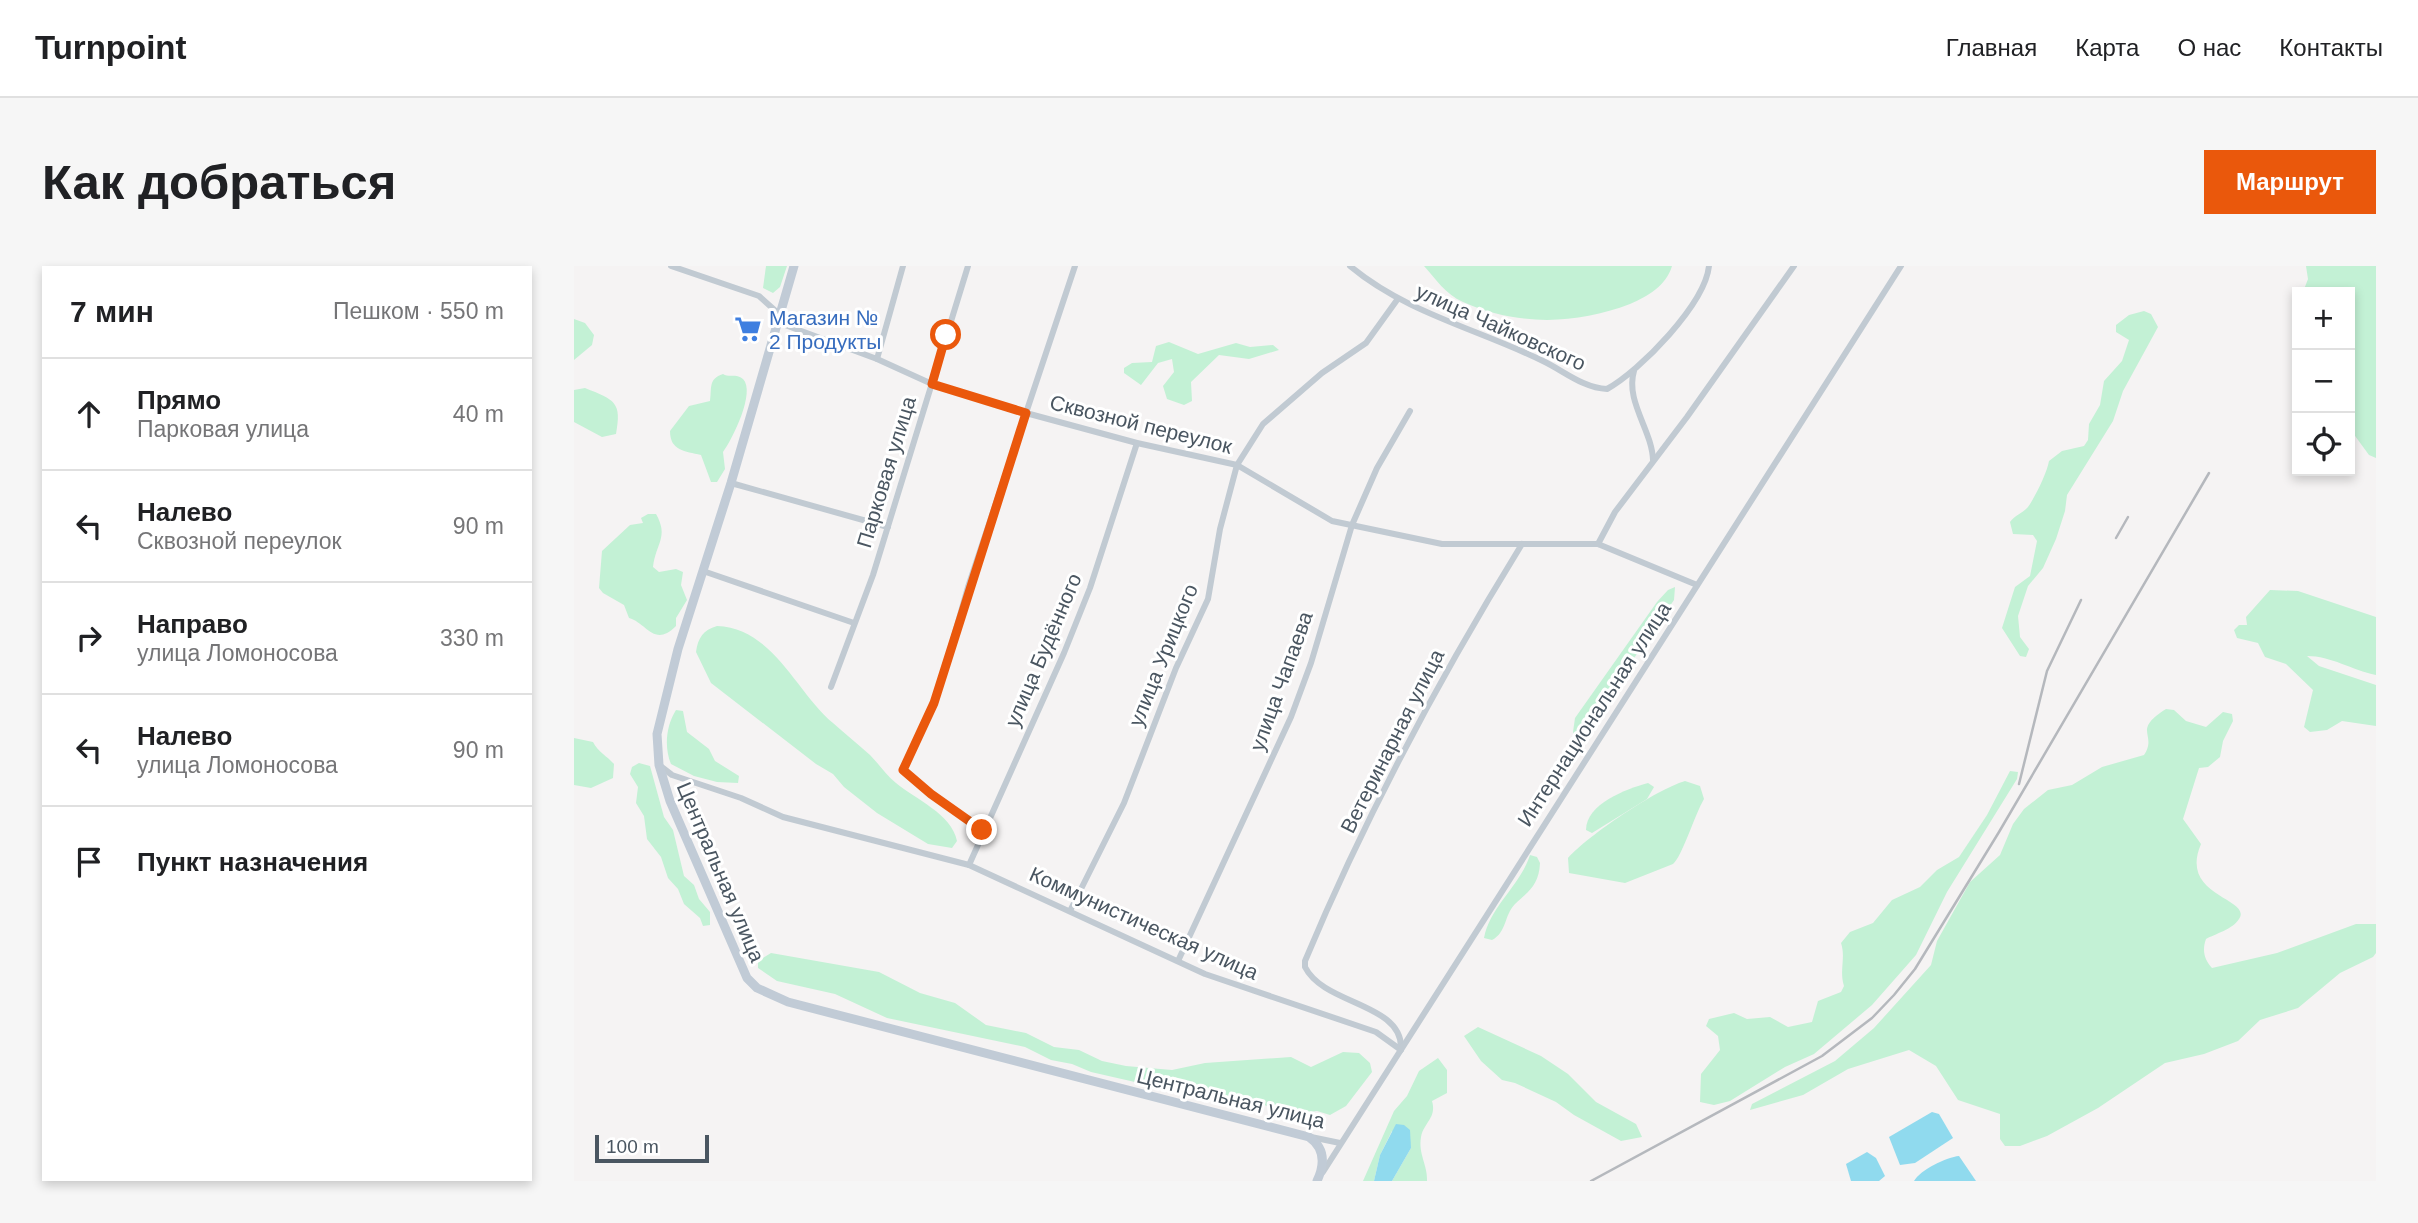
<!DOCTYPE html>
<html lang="ru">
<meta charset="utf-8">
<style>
:root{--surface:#fff;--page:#f6f6f6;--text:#202124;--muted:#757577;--line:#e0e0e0;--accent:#ea580c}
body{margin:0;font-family:Arial,sans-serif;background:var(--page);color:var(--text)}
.controls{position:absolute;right:21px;top:21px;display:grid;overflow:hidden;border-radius:0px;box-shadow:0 4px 10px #0003}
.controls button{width:63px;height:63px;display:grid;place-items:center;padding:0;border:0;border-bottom:2px solid var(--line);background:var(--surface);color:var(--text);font:35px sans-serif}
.scale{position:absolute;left:21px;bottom:18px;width:114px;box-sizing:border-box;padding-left:7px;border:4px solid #4a5661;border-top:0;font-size:19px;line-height:24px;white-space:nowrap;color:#4a5661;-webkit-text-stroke:5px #fff;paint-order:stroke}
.stop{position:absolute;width:21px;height:21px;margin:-16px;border:5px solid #ea580c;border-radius:50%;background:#fff}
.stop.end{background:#ea580c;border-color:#fff;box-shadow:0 2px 7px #0008}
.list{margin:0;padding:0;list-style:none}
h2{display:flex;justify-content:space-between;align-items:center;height:91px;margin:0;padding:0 28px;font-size:30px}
h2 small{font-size:23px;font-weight:400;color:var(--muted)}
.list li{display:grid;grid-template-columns:46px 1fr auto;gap:21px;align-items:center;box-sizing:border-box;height:112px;padding:0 28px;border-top:2px solid var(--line)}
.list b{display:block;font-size:26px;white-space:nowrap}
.list p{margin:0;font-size:23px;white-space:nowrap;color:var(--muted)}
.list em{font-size:23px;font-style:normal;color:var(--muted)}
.icon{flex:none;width:38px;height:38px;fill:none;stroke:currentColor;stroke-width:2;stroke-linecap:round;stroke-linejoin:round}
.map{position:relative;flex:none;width:1802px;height:915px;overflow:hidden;border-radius:0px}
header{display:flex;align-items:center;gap:42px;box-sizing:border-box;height:98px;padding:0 35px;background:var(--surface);border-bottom:2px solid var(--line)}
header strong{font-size:33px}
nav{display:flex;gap:38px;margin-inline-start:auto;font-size:24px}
.intro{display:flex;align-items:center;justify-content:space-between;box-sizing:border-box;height:168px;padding:0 42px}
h1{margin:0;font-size:49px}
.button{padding:18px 32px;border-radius:0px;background:var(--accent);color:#fff;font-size:24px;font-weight:700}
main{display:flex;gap:42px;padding:0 42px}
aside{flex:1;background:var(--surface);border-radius:0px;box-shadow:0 4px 10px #0003}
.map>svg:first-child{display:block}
</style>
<header>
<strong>Turnpoint</strong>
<nav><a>Главная</a><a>Карта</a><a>О нас</a><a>Контакты</a></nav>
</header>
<div class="intro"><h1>Как добраться</h1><a class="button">Маршрут</a></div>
<main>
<aside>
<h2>7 мин<small>Пешком · 550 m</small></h2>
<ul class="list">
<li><svg class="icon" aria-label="ahead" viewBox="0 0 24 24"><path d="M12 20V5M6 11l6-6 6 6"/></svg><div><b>Прямо</b><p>Парковая улица</p></div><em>40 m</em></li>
<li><svg class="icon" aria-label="left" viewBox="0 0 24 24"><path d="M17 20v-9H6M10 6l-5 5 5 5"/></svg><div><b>Налево</b><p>Сквозной переулок</p></div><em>90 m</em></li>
<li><svg class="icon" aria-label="right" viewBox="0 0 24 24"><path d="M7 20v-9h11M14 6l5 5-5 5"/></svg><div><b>Направо</b><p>улица Ломоносова</p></div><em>330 m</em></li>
<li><svg class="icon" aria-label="left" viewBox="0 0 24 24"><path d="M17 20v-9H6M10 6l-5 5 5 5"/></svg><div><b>Налево</b><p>улица Ломоносова</p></div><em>90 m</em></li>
<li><svg class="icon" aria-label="arrive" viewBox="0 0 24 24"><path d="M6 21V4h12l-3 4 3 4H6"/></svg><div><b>Пункт назначения</b></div></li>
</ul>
</aside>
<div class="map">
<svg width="1802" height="915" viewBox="0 0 1802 915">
<rect width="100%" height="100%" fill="#f5f3f3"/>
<g fill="#c3f1d5">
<polygon points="192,0 213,0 206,21 199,27 189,22"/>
<path d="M 850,0 L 1098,0 C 1092,20 1074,30 1056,38 C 1001,59 943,60 889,36 C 871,28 862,13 850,0 Z"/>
<polygon points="1732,0 1802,0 1802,192 1795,189 1776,163 1776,26 1729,26 1734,13"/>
<path d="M 1570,45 L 1577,48 L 1584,61 L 1549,125 L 1539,155 L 1493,229 L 1491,245 L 1482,273 L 1469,302 L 1454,320 L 1444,350 L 1446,371 L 1455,383 L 1452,391 L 1446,390 L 1428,362 L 1441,321 L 1456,310 L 1463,275 L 1459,269 L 1439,268 L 1436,256 C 1441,249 1449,247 1454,241 C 1461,231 1473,207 1475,195 L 1488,185 L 1510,180 L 1514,174 L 1515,158 L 1526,139 L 1530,115 L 1548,95 L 1555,74 L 1542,66 L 1542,59 L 1555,49 Z"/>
<polygon points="0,53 11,57 20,69 18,79 0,94"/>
<polygon points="595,76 624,88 662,77 676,81 699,79 705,84 675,93 645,89 617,116 618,135 610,139 593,133 589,120 600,106 598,93 584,97 567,119 550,107 550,102 558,97 578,96 582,80"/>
<path d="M 149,108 C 155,112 162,107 169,113 C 182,126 158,174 149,186 L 151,203 L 143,216 L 137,216 L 127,189 C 111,185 96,185 96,165 L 115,140 L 136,135 C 138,122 134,113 149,108 Z"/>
<path d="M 11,122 C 41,134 48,136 42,168 L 28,171 L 0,156 L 0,124 Z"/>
<path d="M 74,248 L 82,248 C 95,271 82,277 79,301 L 85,306 L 102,303 L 109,306 L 107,319 L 113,334 L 102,352 L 102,360 C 80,382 73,357 55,352 L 50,339 L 29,327 L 25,322 L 28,285 L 56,259 L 69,257 L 67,252 Z"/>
<polygon points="1101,321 1100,334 1034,430 1023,457 1009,472 1001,472 999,466 1001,452 1083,336 1094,324"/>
<path d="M 1696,324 L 1724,325 L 1802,351 L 1802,409 C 1778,404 1757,390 1733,390 L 1745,400 L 1802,419 L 1802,460 L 1768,455 L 1753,464 L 1736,466 L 1730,461 L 1739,424 L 1712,398 L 1691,391 L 1684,377 L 1663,372 L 1660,364 L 1665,359 L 1673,359 L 1672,351 Z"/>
<path d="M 143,360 C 199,362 222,426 259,457 C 271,468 284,478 296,489 C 305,498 312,509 322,517 C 341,533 378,548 383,575 L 378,582 L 354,578 L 303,547 L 270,521 L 259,508 L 242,498 L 137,417 L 122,386 C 124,372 129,364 143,360 Z"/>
<path d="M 1592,443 L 1600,444 L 1612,455 L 1632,461 L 1649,446 L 1658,448 L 1659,455 L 1649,475 L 1646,491 L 1634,501 L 1625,502 L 1609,553 L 1627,578 C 1604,631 1679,632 1665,653 C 1659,663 1641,668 1632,673 C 1628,684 1630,693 1638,702 L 1703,687 L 1782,658 L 1802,658 L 1802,687 L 1799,691 L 1766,707 L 1724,742 L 1686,754 L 1664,775 L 1630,788 L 1591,797 L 1524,842 L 1473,870 L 1446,880 L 1431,880 L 1426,873 L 1426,848 L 1384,834 L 1362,800 L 1335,784 L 1274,803 L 1229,829 L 1176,844 L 1178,838 L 1261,795 L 1300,762 L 1357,699 L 1363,675 L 1396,616 L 1426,589 L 1439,558 L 1450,543 L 1474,524 L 1498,519 L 1528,501 L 1570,489 C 1584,468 1557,465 1592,443 Z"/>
<path d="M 102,444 L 109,445 L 113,466 L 135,483 L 141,495 L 165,510 L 164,517 L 143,516 L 120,510 L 97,498 C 90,481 92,460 102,444 Z"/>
<path d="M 0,472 L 19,476 C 24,486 33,490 40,498 L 39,512 L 17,522 L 0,519 Z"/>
<polygon points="65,497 76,500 90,551 99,564 110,610 120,619 125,633 136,646 136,659 129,660 126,652 110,638 104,623 94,612 87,591 73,573 70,550 62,537 64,521 56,508 58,501"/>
<path d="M 1436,505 L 1444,506 L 1443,513 L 1373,626 L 1342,689 L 1298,739 L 1240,788 L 1211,801 L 1156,835 L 1140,839 L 1126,836 L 1127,808 L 1146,784 L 1144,770 L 1132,760 L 1135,753 L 1160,747 L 1173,753 L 1196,751 L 1214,761 L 1238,756 L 1244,735 L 1267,726 L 1270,720 C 1265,704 1272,692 1267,677 L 1276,666 L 1299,657 L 1318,634 L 1346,621 L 1363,604 L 1385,591 L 1413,549 Z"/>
<path d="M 1111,515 L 1126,520 L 1130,533 C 1121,548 1108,591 1099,598 L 1051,617 L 995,607 L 994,592 C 1015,569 1081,524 1111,515 Z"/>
<path d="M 1074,517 L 1080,521 L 1073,533 L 1018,567 L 1012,564 C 1012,538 1052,523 1074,517 Z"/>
<path d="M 956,589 L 963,591 L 966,597 C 965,619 955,625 941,638 C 930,649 933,666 918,674 L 910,672 C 916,640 946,620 956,589 Z"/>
<polygon points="197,687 305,706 346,727 381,737 412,759 452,767 480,781 505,784 528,795 552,800 598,804 631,797 717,791 737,801 769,786 785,787 796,797 798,806 772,840 756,849 743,845 721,848 690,839 644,835 517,806 498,798 477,794 451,781 313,752 261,728 203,715 184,702 184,695"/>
<polygon points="904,761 967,790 994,808 1022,836 1062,858 1068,871 1047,875 1000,849 982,836 941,817 928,814 907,795 890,770"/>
<path d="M 864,792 L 873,804 L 873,827 L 858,835 C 863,852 850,856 847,871 C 844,888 854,900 853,915 L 818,915 L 837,882 L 818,865 L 806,889 L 800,915 L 789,915 L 820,845 L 833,830 L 845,805 Z"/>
</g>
<g fill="#90daee">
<polygon points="1358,846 1365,848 1379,872 1341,897 1326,899 1315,871"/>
<polygon points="822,858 830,859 836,864 837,882 818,915 800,915 806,889"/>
<polygon points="1293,886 1302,892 1311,910 1305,915 1277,915 1272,898"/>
<path d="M 1385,890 L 1402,915 L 1340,915 C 1346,904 1373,891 1385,890 Z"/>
</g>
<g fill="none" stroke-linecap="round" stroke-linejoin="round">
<g stroke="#c1cad2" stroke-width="6">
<polyline points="97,0 185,30 205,48"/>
<path d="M 776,0 C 832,47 904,63 969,95 C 990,105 1009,122 1033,123 C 1066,105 1131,38 1135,0"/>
<polyline points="203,56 303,93 358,118 452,147 563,177 663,199 758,255 868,278 1024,278 1123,319"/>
<polyline points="303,93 329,0"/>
<path d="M 1060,105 C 1051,135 1078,164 1079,194"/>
<polyline points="157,217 314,261"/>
<polyline points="1024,278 1041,246 1113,151 1220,0"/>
<polyline points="129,305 280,357"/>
<polyline points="257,421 299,309 394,0"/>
<polyline points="85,499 98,509 167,532 209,551 395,599 631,708 802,766 827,784"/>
<polyline points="408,564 334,510 329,504 361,437 394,321 501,0"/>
<polyline points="395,599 490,387 516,322 563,177"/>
<polyline points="497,643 550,537 602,402 634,333 646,263 663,199 689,158 748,107 792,77 823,34"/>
<polyline points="604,695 717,451 737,397 778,259 803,202 836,145"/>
<path d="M 827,782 C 828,737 750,739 731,701 L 731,695 C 791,551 866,411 948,278"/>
<polyline points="737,871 766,877"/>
<polyline points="749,906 1327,0"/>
</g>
<path stroke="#c1cbd6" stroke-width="9" d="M 220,0 L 157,217 L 104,383 L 83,468 L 85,499 L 96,535 L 173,712 L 183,722 L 214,736 L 735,871 C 751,882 751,898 743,915"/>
<g stroke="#b5b8bd" stroke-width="2.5">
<polyline points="1542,272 1554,251"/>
<polyline points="1445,518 1473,405 1507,334"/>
<polyline points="1017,915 1248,790 1298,752 1320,729 1341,703 1425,566 1635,207"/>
</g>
</g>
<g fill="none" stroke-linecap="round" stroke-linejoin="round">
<polyline stroke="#ea580c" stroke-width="9" points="372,69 358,118 452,147 360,437 329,504 357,528 408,564"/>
</g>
<defs>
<symbol id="supermarket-bare" viewBox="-9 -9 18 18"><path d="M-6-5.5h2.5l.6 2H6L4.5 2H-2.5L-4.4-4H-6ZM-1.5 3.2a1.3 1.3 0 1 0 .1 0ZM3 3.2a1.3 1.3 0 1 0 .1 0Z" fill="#3f7fe0" stroke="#fff" stroke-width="2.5" paint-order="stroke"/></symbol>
</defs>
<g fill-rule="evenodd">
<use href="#supermarket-bare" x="155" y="44" width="38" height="38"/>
</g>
<g text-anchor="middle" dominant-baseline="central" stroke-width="6" stroke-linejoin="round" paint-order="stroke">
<g font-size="21" fill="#366cbe" stroke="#fff" text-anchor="start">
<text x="195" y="51">Магазин №<tspan x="195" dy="24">2 Продукты</tspan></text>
</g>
<g font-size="21" fill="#4a5661" stroke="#fff">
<text transform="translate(927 61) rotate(24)">улица Чайковского</text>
<text transform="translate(567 158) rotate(14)">Сквозной переулок</text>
<text transform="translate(312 206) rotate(-73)">Парковая улица</text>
<text transform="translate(469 384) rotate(-67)">улица Будённого</text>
<text transform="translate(589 389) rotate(-68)">улица Урицкого</text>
<text transform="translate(707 415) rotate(-70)">улица Чапаева</text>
<text transform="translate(1020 448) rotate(-57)">Интернациональная улица</text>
<text transform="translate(818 475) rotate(-63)">Ветеринарная улица</text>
<text transform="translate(147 606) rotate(67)">Центральная улица</text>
<text transform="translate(570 657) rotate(24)">Коммунистическая улица</text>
<text transform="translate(657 832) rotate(14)">Центральная улица</text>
</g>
</g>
</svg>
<div class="controls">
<button>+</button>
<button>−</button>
<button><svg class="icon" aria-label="locate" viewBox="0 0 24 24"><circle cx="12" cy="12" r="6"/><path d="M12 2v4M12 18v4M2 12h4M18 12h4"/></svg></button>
</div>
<div class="scale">100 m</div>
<div class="stop" style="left:372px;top:69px"></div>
<div class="stop end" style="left:408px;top:564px"></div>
</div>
</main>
